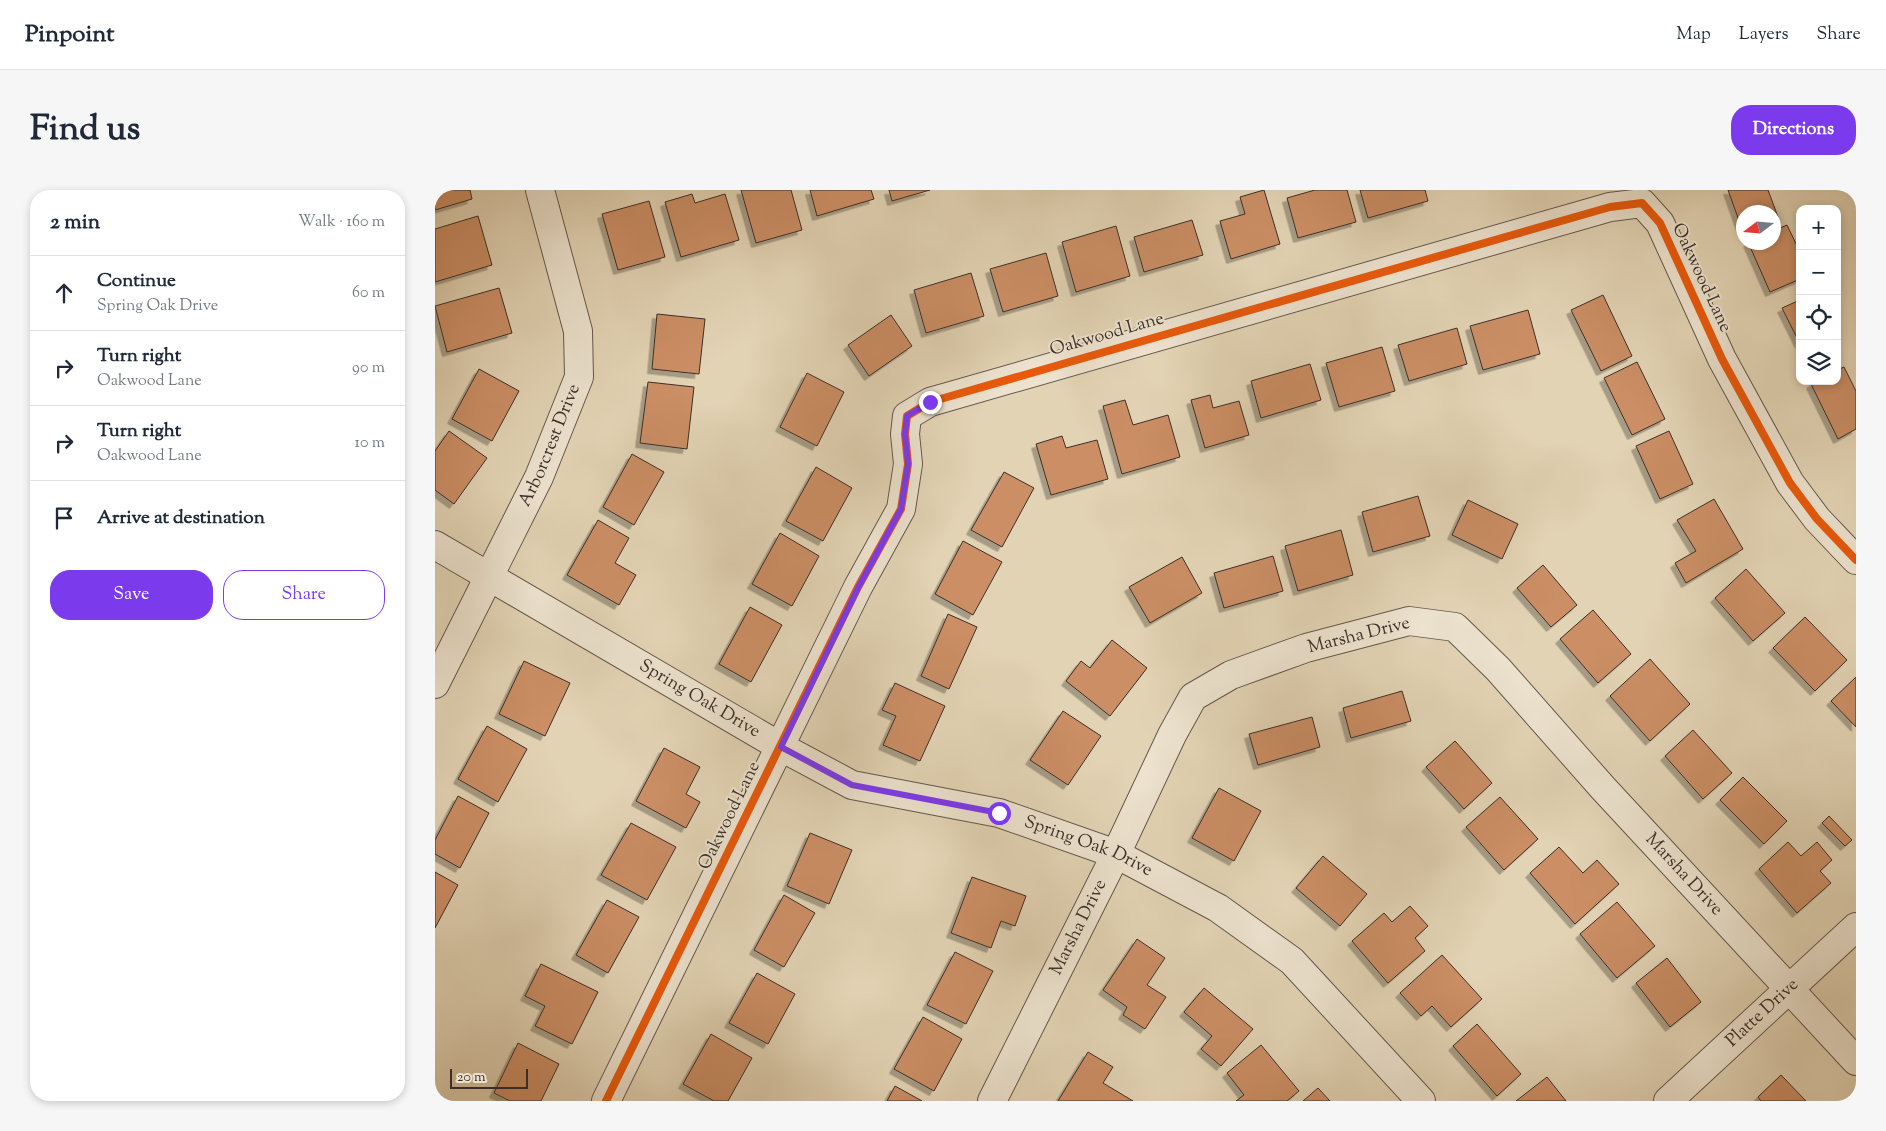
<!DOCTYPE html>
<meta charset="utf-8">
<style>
:root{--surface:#fff;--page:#f6f6f7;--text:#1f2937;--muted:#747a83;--line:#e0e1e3;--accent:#7c3aed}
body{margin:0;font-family:"Sorts Mill Goudy",serif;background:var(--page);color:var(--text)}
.controls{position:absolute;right:15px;top:15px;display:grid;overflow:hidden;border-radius:10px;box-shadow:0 2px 8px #0003}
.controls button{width:45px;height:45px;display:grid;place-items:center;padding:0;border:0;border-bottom:1px solid var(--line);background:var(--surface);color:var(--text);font:25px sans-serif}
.compass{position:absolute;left:1301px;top:15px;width:45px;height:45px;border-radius:50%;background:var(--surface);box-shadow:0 2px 8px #0003;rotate:254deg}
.scale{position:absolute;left:15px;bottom:12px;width:78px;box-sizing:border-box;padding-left:5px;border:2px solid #3c2f29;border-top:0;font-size:14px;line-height:18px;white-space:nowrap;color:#3c2f29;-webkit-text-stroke:4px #ece2ce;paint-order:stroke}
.stop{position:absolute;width:15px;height:15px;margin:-11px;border:4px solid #7c3aed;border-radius:50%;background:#fff}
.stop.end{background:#7c3aed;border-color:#fff;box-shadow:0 1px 5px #0008}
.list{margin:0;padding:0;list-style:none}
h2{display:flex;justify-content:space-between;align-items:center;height:65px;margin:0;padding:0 20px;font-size:21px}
h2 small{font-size:16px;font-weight:400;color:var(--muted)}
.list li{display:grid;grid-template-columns:32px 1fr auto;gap:15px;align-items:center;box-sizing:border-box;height:75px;padding:0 20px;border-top:1px solid var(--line)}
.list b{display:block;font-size:19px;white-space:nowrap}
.list p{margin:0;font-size:16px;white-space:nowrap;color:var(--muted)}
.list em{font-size:16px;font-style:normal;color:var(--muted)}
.actions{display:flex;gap:10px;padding:15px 20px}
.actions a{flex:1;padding:11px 0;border:1px solid var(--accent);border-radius:20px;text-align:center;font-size:18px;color:var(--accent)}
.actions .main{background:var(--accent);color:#fff}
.icon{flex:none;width:28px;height:28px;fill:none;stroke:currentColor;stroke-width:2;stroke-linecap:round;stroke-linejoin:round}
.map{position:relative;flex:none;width:1421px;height:911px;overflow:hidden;border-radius:20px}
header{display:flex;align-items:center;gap:30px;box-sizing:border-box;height:70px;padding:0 25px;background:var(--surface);border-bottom:1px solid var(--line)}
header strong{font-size:24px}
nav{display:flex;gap:28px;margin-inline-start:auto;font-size:18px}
.intro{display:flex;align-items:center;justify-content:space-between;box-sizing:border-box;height:120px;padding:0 30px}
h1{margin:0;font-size:35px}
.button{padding:12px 22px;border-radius:20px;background:var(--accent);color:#fff;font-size:18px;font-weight:700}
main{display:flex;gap:30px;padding:0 30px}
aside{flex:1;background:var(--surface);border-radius:20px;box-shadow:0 2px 8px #0003}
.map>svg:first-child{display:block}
</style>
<header>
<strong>Pinpoint</strong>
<nav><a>Map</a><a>Layers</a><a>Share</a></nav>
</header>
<div class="intro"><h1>Find us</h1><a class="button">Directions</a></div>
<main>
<aside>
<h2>2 min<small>Walk · 160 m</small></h2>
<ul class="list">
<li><svg class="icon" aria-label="ahead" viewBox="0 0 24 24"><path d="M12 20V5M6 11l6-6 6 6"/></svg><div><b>Continue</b><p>Spring Oak Drive</p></div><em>60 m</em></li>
<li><svg class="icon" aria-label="right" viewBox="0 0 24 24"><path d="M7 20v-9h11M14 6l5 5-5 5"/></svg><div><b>Turn right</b><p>Oakwood Lane</p></div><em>90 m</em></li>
<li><svg class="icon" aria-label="right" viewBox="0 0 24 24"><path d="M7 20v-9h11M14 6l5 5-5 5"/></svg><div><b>Turn right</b><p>Oakwood Lane</p></div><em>10 m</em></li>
<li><svg class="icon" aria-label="arrive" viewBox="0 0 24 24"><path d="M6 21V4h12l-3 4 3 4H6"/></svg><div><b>Arrive at destination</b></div></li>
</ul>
<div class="actions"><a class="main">Save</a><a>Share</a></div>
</aside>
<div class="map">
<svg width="1421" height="911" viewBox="0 0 1421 911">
<defs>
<filter id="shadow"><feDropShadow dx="-4.5" dy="4.5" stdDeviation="0" flood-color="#0004"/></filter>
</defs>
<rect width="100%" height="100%" fill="#e2d3b4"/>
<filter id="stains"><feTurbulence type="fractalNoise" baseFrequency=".004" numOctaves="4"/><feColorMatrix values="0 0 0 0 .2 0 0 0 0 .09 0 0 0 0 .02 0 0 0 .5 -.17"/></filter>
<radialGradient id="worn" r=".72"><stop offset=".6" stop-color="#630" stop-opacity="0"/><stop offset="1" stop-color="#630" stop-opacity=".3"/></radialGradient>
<g fill="#cb8e65" stroke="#3c2f29" filter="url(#shadow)">
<polygon points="0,0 35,0 37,9 0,20"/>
<polygon points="306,0 356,0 367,40 321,53"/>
<polygon points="375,0 436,0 439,9 382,26"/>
<polygon points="454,0 495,0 457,11"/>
<polygon points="829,0 845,54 796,69 785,31 810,24 805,7"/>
<polygon points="880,0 912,0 921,32 863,48 852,8"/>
<polygon points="925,0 990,0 993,11 933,28"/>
<polygon points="1293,0 1333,0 1343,27 1338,28 1338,22 1308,22 1307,39"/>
<polygon points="257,4 260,13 290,4 304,50 246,67 230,12"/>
<polygon points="214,11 230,67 183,80 167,24"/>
<polygon points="43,26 57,75 0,92 0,39"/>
<polygon points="757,30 768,65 709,82 699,47"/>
<polygon points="1352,35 1365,62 1365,89 1335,102 1313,52 1338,52 1338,41"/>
<polygon points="681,36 695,86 641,102 627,52"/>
<polygon points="611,63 623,106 568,122 555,79"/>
<polygon points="536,83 549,126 491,143 479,100"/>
<polygon points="64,98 77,143 12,162 0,116"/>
<polygon points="1168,105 1197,166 1166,181 1136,120"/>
<polygon points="1365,110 1365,154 1347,118"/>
<polygon points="1093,120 1105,164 1048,180 1035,136"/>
<polygon points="222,124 270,129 264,184 217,179"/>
<polygon points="456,125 477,156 434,186 413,155"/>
<polygon points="1022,138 1032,174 974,191 963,155"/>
<polygon points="947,157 960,201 904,217 891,173"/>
<polygon points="1202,172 1230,229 1197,245 1169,188"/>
<polygon points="875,174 886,210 826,228 816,191"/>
<polygon points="1409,177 1421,201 1421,239 1403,249 1376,194 1381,191 1402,191 1402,180"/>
<polygon points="44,179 84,201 57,251 17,229"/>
<polygon points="372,183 409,202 382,256 345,237"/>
<polygon points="213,192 259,197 252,259 205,253"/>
<polygon points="775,205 778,218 804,211 814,245 770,258 756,210"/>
<polygon points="690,210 698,235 733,225 745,267 687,284 668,216"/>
<polygon points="14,241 52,268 19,314 0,300 0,261"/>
<polygon points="1234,241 1258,294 1225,309 1201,256"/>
<polygon points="627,246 631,258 662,250 673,289 616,305 601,254"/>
<polygon points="197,264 229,282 199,335 168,317"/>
<polygon points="381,277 417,298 388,351 351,331"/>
<polygon points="569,282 599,298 567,357 536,340"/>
<polygon points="983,306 995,346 938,362 927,322"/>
<polygon points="1279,309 1308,359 1251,393 1240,373 1261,361 1242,330"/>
<polygon points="1033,310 1083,334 1067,369 1017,345"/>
<polygon points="163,330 194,348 180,373 201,385 184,415 132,385"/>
<polygon points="906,340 918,385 863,401 850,356"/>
<polygon points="345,343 384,366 357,416 317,394"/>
<polygon points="528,351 567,372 538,425 500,404"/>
<polygon points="838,366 848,401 789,418 779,383"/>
<polygon points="747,367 767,403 715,433 694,397"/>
<polygon points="1108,375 1142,415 1116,437 1082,398"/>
<polygon points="1311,379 1350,423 1318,451 1280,408"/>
<polygon points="315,417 347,435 316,492 284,474"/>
<polygon points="1158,420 1196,464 1163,493 1125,449"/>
<polygon points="513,424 542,437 514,499 486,486"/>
<polygon points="1370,427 1412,470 1380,501 1338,458"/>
<polygon points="677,450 712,478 675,526 631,491 646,471 655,478"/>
<polygon points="1215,469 1255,514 1215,551 1175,506"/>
<polygon points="89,471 135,493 110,546 64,524"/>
<polygon points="1421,487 1421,537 1396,511"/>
<polygon points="460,493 510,516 485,571 448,555 461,526 447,520"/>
<polygon points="967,501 976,531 916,548 908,518"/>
<polygon points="628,521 666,546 633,595 595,570"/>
<polygon points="877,527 885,557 823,575 814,544"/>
<polygon points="52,536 92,559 63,612 23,589"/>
<polygon points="1258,540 1297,583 1268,609 1230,566"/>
<polygon points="1020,551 1057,593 1029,619 991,577"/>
<polygon points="229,558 265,577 251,604 265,612 251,638 201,611"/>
<polygon points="1308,587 1352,631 1329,654 1285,610"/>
<polygon points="784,598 826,621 799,671 757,648"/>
<polygon points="23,606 54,623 25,678 0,664 0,650"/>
<polygon points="1065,607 1103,649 1069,680 1031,637"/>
<polygon points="1394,626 1417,650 1410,656 1387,633"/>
<polygon points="196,633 241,657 212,710 166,685"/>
<polygon points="375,643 417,660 394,714 352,696"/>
<polygon points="1353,652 1366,666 1382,652 1397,670 1385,681 1396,693 1362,723 1324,679"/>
<polygon points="1124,657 1148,683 1162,670 1184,694 1140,734 1095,683"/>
<polygon points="888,666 932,704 905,736 861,698"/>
<polygon points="0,682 23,695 0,738"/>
<polygon points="537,687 591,706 580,736 566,731 556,758 516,743"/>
<polygon points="349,705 380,723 349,777 319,760"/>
<polygon points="172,710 204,727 173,783 141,765"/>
<polygon points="1182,712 1220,756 1182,788 1145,744"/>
<polygon points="975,716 993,736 980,748 990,761 953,793 917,751 949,723 957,732"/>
<polygon points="702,749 730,768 712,795 731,807 710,839 688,825 692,817 668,800"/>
<polygon points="520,762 558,781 531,834 492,815"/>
<polygon points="1007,765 1047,809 1016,837 997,816 986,826 965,803"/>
<polygon points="1232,768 1266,812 1235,837 1201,793"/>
<polygon points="106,774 163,802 137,854 100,836 110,816 90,806"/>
<polygon points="322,783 360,804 333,854 294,833"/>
<polygon points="769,798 818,839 786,876 766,859 777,846 749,822"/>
<polygon points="488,827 527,849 499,901 459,879"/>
<polygon points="1042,834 1086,884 1062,906 1018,856"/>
<polygon points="276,844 317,868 293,911 279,911 248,894"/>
<polygon points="83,853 124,874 106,911 75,911 59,903"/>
<polygon points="826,855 864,901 852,911 801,911 809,905 792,883"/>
<polygon points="653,862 678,877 668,893 698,911 623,911"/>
<polygon points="1346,885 1371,911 1326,911 1323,907"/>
<polygon points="1112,887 1131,911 1081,911"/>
<polygon points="460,896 487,911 452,911"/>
<polygon points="883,898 895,911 868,911"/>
</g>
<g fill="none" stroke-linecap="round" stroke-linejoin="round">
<defs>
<g id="minor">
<path id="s1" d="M 0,355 L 346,557 L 417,595 L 564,623 L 681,664 L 783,718 L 857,771 L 986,911"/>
<path id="s2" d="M 0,494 L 104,287 L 144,187 L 143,141 L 105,0"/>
<polyline points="171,911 423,397 466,319 473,274 470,244 472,226 495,212 1175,17 1207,13 1225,33 1287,169 1355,293 1382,329 1421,370"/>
<path id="s3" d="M 557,911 L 681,664 L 737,545 L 758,507 L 796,485 L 871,458 L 974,431 L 1020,437 L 1063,479 L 1168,598 L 1421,871"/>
<path id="s4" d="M 1233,911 L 1421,737"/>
</g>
</defs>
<use href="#minor" stroke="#66584c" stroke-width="30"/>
<use href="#minor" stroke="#ece2ce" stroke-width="28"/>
<defs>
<polyline id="cycleway" points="171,911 423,397 466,319 473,274 470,244 472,226 495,212 1175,17 1207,13 1225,33 1287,169 1355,293 1382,329 1421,370"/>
</defs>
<use href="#cycleway" stroke="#ece2ce" stroke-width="11"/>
<use href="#cycleway" stroke="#e8590c" stroke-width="8"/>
</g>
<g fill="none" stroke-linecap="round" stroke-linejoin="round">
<polyline stroke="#7c3aed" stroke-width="6" points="495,212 472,226 470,244 473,274 466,319 424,396 346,557 417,595 564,623"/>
</g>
<g text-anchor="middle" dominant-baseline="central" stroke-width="4" stroke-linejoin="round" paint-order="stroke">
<g font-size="18" fill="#3c2f29" stroke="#ece2ce">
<text transform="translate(1266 88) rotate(65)">Oakwood Lane</text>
<text transform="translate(672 145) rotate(-16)">Oakwood Lane</text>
<text stroke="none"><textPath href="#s2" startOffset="265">Arborcrest Drive</textPath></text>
<text transform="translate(924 446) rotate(-14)">Marsha Drive</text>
<text stroke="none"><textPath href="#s1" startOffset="306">Spring Oak Drive</textPath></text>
<text transform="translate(295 626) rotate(-64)">Oakwood Lane</text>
<text stroke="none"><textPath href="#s1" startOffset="726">Spring Oak Drive</textPath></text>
<text stroke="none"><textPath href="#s3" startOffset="1065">Marsha Drive</textPath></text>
<text stroke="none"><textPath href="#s3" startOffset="194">Marsha Drive</textPath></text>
<text stroke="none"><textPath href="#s4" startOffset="129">Platte Drive</textPath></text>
</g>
</g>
<rect width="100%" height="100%" filter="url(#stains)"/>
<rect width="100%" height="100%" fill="url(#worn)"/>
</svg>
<div class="controls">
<button>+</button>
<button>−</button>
<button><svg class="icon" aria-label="locate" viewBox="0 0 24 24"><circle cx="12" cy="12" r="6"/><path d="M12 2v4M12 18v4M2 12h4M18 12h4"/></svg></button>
<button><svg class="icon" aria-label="layers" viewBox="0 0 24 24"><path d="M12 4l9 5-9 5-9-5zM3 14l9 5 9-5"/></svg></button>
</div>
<svg class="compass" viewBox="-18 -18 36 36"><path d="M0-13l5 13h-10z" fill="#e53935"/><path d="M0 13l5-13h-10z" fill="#747a83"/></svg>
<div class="scale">20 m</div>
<div class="stop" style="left:564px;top:623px"></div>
<div class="stop end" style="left:495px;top:212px"></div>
</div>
</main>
